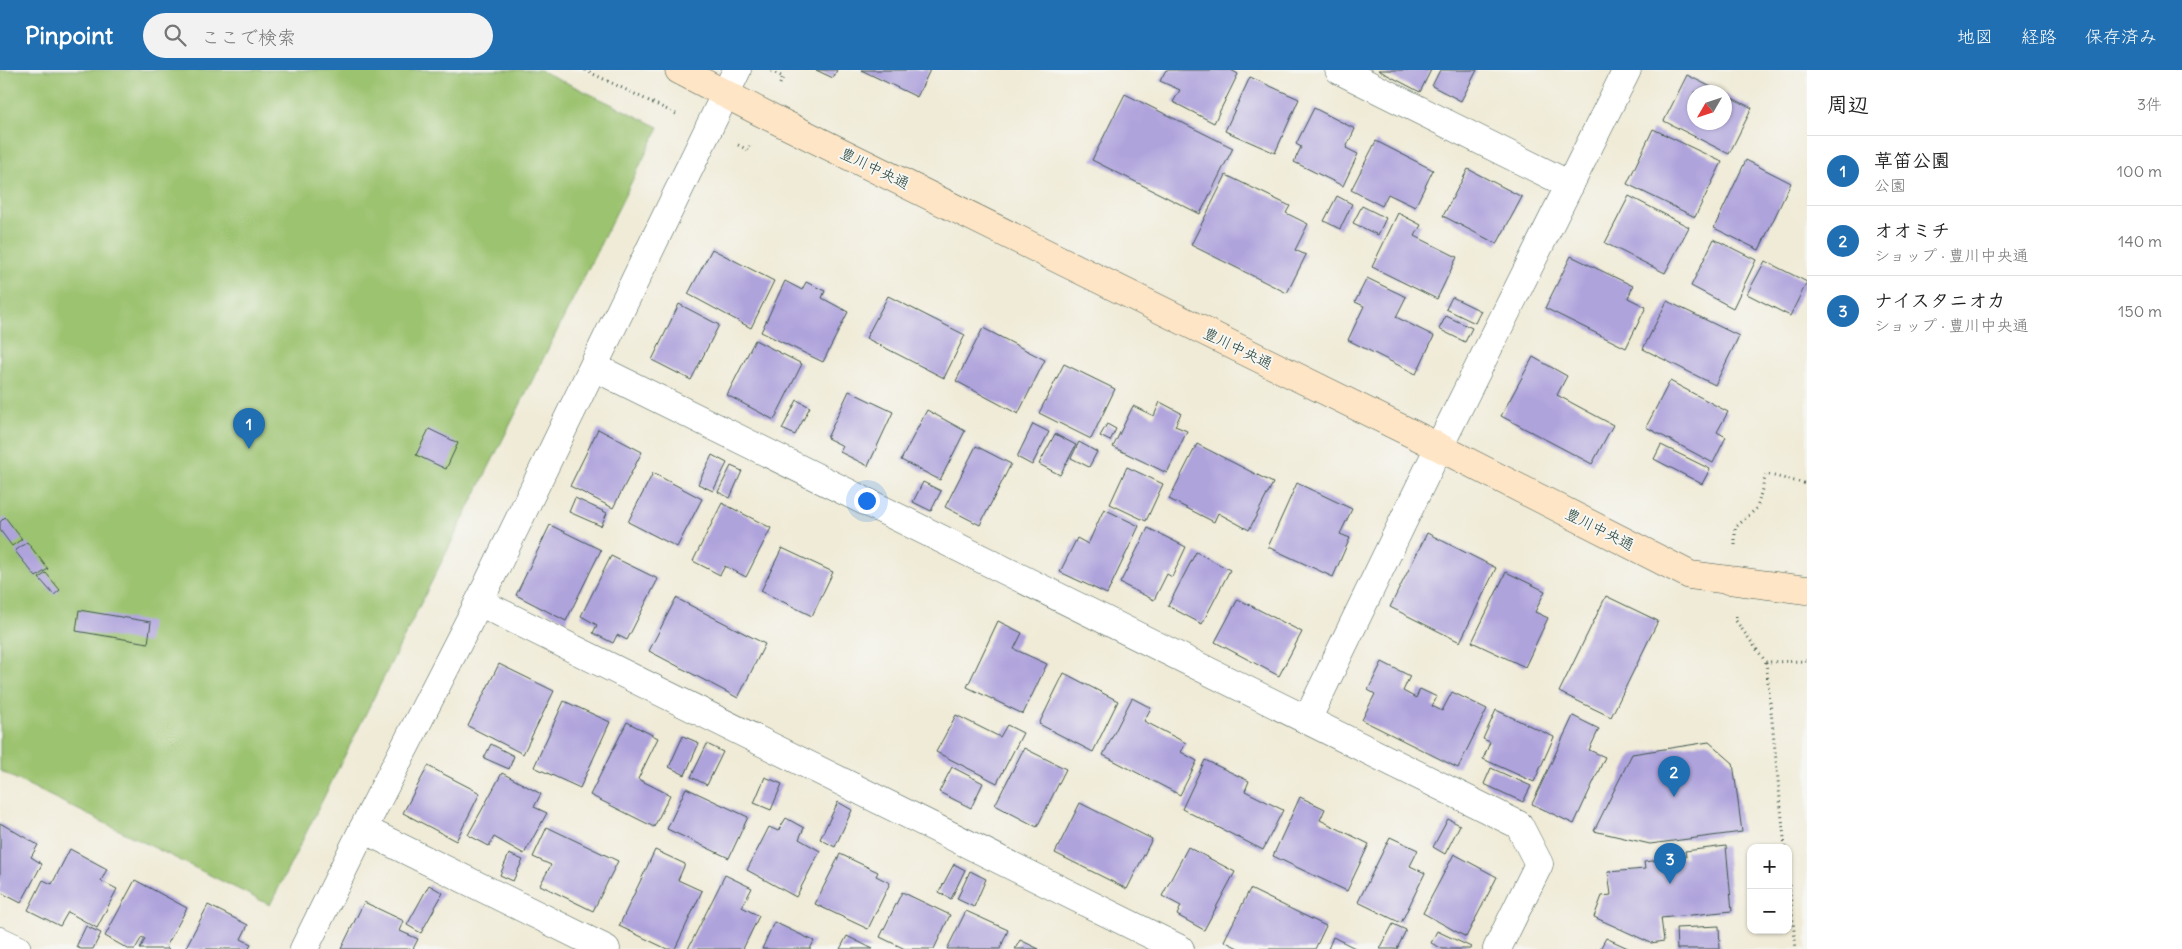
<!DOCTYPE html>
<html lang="ja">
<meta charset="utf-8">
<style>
:root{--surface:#fff;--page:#f2f2f2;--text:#222;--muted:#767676;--line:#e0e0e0;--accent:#1f6fb2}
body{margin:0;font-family:Delius,"Klee One",sans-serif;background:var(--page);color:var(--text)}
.controls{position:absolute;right:15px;bottom:15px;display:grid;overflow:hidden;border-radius:10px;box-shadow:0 1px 4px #0004}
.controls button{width:45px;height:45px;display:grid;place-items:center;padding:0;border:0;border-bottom:1px solid var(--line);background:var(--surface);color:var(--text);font:25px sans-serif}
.compass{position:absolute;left:1687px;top:15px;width:45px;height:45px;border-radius:50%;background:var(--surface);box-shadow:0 1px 4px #0004;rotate:231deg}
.you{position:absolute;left:866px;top:430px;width:18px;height:18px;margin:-12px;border:4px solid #fff;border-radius:50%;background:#1a73e8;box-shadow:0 0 0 8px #1a73e833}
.badge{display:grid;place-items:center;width:32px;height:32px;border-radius:50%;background:var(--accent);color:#fff;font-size:16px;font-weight:700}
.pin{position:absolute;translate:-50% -41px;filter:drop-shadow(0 1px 2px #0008)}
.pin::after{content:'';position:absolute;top:26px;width:18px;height:15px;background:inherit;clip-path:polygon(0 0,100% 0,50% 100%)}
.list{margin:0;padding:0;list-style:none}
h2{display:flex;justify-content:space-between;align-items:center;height:65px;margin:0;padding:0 20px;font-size:21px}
h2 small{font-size:16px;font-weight:400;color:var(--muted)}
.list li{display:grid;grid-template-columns:32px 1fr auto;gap:15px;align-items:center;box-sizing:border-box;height:70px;padding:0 20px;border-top:1px solid var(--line)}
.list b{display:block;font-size:19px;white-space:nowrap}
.list p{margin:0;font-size:16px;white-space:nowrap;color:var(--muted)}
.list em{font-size:16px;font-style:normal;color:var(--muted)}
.icon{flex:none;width:28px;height:28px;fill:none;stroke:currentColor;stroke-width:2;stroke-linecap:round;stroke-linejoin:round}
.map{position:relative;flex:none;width:1807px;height:879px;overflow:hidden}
header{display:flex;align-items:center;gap:30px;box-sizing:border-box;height:70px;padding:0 25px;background:var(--accent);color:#fff}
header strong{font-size:24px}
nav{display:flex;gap:28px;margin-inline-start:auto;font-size:18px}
.search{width:350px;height:45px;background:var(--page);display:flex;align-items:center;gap:12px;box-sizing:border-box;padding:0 18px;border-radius:28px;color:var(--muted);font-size:19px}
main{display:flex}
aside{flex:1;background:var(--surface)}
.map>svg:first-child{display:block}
</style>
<header>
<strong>Pinpoint</strong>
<div class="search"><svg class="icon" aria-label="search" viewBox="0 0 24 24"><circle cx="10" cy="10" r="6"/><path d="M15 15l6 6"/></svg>ここで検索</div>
<nav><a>地図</a><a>経路</a><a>保存済み</a></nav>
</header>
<main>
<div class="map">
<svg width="1807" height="879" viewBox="0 0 1807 879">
<rect width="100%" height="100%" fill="#f6f6f2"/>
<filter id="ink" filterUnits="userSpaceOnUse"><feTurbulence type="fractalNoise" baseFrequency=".02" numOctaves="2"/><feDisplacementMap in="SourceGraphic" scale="10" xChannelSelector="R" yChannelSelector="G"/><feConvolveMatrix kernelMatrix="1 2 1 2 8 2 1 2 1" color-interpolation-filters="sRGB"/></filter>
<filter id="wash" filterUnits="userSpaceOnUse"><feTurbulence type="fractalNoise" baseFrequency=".0096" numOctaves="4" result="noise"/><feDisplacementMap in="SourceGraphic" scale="20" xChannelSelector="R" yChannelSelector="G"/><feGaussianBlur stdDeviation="1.12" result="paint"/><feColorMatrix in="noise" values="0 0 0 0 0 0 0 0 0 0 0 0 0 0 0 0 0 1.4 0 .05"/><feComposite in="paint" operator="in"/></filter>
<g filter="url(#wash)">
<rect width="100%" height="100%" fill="#f0ebd7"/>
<polygon fill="#9cc36f" stroke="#5e8052" points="0,0 540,0 659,57 270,835 0,701"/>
<g id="blocks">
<g fill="#afa3dc">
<polygon points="816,0 837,0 833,8"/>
<polygon points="861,0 930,0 917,27"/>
<polygon points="1166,0 1231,0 1238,4 1214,53 1173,32 1180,20 1160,11"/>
<polygon points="1378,0 1431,0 1420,22"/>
<polygon points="1440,0 1477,0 1461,31 1432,16"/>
<polygon points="1687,5 1721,22 1694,22 1694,52 1724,52 1724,24 1752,38 1729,84 1664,51"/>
<polygon points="1250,7 1299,29 1275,83 1225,61"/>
<polygon points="1125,24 1233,78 1200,144 1092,90"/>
<polygon points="1314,38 1355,59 1346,78 1358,84 1343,116 1294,92 1301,77 1296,74"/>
<polygon points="1653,59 1722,92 1695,147 1627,114"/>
<polygon points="1376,71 1433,100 1415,137 1388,124 1382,136 1351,120"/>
<polygon points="1746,90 1791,113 1759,180 1714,158"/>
<polygon points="1468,99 1522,127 1497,174 1443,146"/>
<polygon points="1226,105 1290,136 1286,143 1308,154 1295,180 1306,185 1287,223 1191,175"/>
<polygon points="1337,126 1352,134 1340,159 1324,151"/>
<polygon points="1629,126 1689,157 1665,203 1605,173"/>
<polygon points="1362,136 1386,148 1378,165 1353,153"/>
<polygon points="1398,143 1421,155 1415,166 1457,187 1437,229 1372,197"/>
<polygon points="1714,169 1756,190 1733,238 1691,216"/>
<polygon points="712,179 774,211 751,258 688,224"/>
<polygon points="1571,186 1633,216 1628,228 1646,237 1626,278 1545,238"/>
<polygon points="1765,191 1807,212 1790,246 1747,224"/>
<polygon points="1367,208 1406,227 1396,247 1434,266 1416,304 1348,270 1364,236 1355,232"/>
<polygon points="785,211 802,220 806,212 825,221 822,228 848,242 823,292 761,262"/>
<polygon points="888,226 965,265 944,308 866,268"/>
<polygon points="1452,227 1481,241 1475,253 1446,239"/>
<polygon points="1667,231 1739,266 1715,315 1643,279"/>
<polygon points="679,234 719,255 691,310 652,290"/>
<polygon points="1446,246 1472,258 1465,272 1439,259"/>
<polygon points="983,258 1045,290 1018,344 956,311"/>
<polygon points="755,270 802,294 774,350 727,325"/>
<polygon points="1533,287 1567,306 1557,325 1613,355 1592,394 1501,346"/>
<polygon points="1064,294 1115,319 1091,369 1039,343"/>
<polygon points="1670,311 1728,342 1717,362 1726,367 1713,393 1646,357"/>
<polygon points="849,321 893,342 868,396 840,382 843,376 827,368"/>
<polygon points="797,330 810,337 795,365 782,359"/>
<polygon points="1160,332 1181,343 1175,356 1187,361 1167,403 1113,377 1133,336 1154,346"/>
<polygon points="927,340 965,361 940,410 901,390"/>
<polygon points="1033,354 1049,362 1032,395 1017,387"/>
<polygon points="1107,354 1116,359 1110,371 1100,366"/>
<polygon points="429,359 458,373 446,399 416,385"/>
<polygon points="598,359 642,382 613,438 570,416"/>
<polygon points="1055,364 1076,375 1060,405 1039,394"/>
<polygon points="1079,372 1097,382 1089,397 1071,388"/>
<polygon points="1197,374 1273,413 1249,460 1218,443 1214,452 1169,429"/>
<polygon points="1661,375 1710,399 1702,414 1654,389"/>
<polygon points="976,376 1011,394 980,455 945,437"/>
<polygon points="712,385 727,393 713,421 698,414"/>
<polygon points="731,396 742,401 730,428 718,422"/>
<polygon points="1127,397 1163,414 1146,451 1110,434"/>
<polygon points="653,403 702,429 677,477 628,452"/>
<polygon points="923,412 941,421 931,441 913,432"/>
<polygon points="1297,413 1352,439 1340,464 1350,468 1333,507 1268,477"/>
<polygon points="575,428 607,443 601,456 569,442"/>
<polygon points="722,433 771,458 746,507 725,496 720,505 693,491"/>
<polygon points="1104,439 1139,456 1107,524 1060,502 1077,468 1088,474"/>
<polygon points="5,447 22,469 12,476 0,460 0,452"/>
<polygon points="550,455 601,480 566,551 516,525"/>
<polygon points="1148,458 1186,477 1172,507 1167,504 1154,530 1120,513"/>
<polygon points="1427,463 1496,498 1460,572 1390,537"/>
<polygon points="27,472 48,499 36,507 15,481"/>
<polygon points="782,478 833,502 812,546 761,521"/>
<polygon points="1196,482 1230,500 1202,554 1168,536"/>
<polygon points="611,486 658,509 627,570 617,565 613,573 593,563 597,555 581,546"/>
<polygon points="1506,502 1545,521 1535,542 1548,548 1525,597 1472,572"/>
<polygon points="46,503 60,520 54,525 39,508"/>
<polygon points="1606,526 1658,551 1611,647 1559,622"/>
<polygon points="676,528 765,574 738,628 649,581"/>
<polygon points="1238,529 1302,562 1279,606 1215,572"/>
<polygon points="79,540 151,552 148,573 76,561"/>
<polygon points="998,551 1022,563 1014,579 1047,594 1023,644 967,617"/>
<polygon points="1382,592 1410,606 1403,621 1416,628 1420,619 1437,627 1432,636 1442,641 1452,622 1487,639 1458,698 1362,650 1375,624 1368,620"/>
<polygon points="499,594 554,621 523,684 468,656"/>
<polygon points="1064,603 1118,631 1093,682 1039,654"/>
<polygon points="1132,628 1151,638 1144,651 1186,673 1181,682 1197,691 1180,725 1103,685"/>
<polygon points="564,631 610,652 580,718 534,697"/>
<polygon points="1496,640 1554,667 1534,712 1483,689 1490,672 1483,669"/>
<polygon points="956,645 1000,667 1007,655 1023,663 997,713 936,682"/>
<polygon points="1573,646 1599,659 1589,680 1605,687 1574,754 1532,734"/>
<polygon points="627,652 658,668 638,709 670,725 654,757 590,725"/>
<polygon points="683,666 699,673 685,705 669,697"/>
<polygon points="1709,672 1733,693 1742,762 1650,774 1594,761 1632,684"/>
<polygon points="491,674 514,686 509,699 484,688"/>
<polygon points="707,674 723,682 707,715 691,707"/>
<polygon points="1024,678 1066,699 1037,757 995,735"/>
<polygon points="1205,690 1249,711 1245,721 1283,740 1263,780 1182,739"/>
<polygon points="428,696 480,723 456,771 403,743"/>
<polygon points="952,697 983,713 971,738 939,722"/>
<polygon points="1491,698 1531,716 1523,732 1484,714"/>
<polygon points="502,703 541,724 534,737 547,743 524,784 494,767 489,776 468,765"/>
<polygon points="765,707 782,714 771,740 754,733"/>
<polygon points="686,718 748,747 729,788 667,759"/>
<polygon points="1300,727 1325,739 1320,750 1369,774 1347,821 1273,786"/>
<polygon points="838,732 852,740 835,777 820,769"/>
<polygon points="1080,733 1152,769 1127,819 1055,783"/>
<polygon points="786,748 804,758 799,769 820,781 796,827 747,800 769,757 778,761"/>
<polygon points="1448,749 1460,755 1445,784 1433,777"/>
<polygon points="0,753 38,775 31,787 42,794 21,833 0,822"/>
<polygon points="547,757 618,791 593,841 540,815 551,795 533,787"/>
<polygon points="1390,767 1418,780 1410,796 1425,803 1401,853 1358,832"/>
<polygon points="1726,776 1732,841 1661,848 1664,871 1651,873 1594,847 1602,826 1611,825 1608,802 1645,799 1644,792 1686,787 1685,781"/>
<polygon points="1188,777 1235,802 1204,860 1177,845 1181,836 1162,826"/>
<polygon points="70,779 107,799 101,811 117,819 97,858 68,842 60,856 28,840 43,810 52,814"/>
<polygon points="655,780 685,794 678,810 702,821 675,879 667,879 619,856"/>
<polygon points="509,784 523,790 513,811 500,805"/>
<polygon points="840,784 878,802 876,806 890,813 868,859 815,834"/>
<polygon points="1454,784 1497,807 1466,867 1423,843"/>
<polygon points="954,794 965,800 951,829 939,822"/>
<polygon points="970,801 986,809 974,837 957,829"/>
<polygon points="725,805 752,818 742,837 759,846 743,879 688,879"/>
<polygon points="135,810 187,838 166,877 169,879 140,879 145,869 142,867 135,879 128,879 105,866"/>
<polygon points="429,815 443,823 421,863 407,855"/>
<polygon points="1250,819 1326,856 1315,879 1240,879 1224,871"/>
<polygon points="902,822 950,845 934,879 905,879 880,867"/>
<polygon points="364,832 404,851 400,861 418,869 413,879 341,879"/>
<polygon points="208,835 248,855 241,869 251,874 249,879 185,879"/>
<polygon points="966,841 1008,860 1000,879 947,879"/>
<polygon points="774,852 814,871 810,879 762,879"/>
<polygon points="1393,854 1406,860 1397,879 1380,879"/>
<polygon points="86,856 101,863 93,879 81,879 76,877"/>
<polygon points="1719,856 1720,879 1677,879 1676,858"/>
<polygon points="1437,861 1471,877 1470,879 1443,879 1431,873"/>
<polygon points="847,866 873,879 840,879"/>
<polygon points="1333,867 1357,879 1328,879"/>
<polygon points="1606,868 1630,879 1600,879"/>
<polygon points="1020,870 1039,879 1015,879"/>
</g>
</g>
</g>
<g filter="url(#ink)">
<use href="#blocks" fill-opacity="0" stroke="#3e574c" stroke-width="1"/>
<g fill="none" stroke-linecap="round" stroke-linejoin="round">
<defs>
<g id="street">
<polyline points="1339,0 1570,115"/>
<polyline points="594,297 1519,755 1539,794 1497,879"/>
<polyline points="479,532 1180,879"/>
<polyline points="1307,650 1439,377 1627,0"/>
<polyline points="363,759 606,879"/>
<polyline points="0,871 17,879"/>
<polyline points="304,879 363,759 479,532 737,0"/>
</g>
<polyline id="secondary" points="679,0 766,45 1439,377 1690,505 1806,520"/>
</defs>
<use href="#street" stroke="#3e574c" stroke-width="29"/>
<use href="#secondary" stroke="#3e574c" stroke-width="29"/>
<g stroke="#3e574c" stroke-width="3" stroke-dasharray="1 4" stroke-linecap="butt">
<polyline points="585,0 676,44"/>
<polyline points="771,1 783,7 780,14"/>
<polyline points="738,75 748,80 750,76"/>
<polyline points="1735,475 1735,458 1757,438 1766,404 1807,414"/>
<polyline points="1736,546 1736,551 1766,592 1807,591"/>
<polyline points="1766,592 1785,778"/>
<polyline points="1788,805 1796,879"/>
</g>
<use href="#street" stroke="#fff" stroke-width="28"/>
<use href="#secondary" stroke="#fee5c5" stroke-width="28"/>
</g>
</g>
<g text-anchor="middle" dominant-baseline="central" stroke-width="4" stroke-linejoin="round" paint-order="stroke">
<g font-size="15" fill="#1f3d34" stroke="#f6f6f2">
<text transform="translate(875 98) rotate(26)">豊川中央通</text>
<text transform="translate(1238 278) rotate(26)">豊川中央通</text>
<text transform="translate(1600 459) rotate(27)">豊川中央通</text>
</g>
</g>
</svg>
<div class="controls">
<button>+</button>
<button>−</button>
</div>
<svg class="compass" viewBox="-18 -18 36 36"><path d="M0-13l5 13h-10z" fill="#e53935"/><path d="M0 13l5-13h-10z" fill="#767676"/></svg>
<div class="you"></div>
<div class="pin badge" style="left:249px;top:379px">1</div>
<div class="pin badge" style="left:1674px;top:727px">2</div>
<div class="pin badge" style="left:1670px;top:814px">3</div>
</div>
<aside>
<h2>周辺<small>3件</small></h2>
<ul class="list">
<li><span class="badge">1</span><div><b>草笛公園</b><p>公園</p></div><em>100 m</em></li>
<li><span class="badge">2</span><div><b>オオミチ</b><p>ショップ · 豊川中央通</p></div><em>140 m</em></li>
<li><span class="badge">3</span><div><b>ナイスタニオカ</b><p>ショップ · 豊川中央通</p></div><em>150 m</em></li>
</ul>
</aside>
</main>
